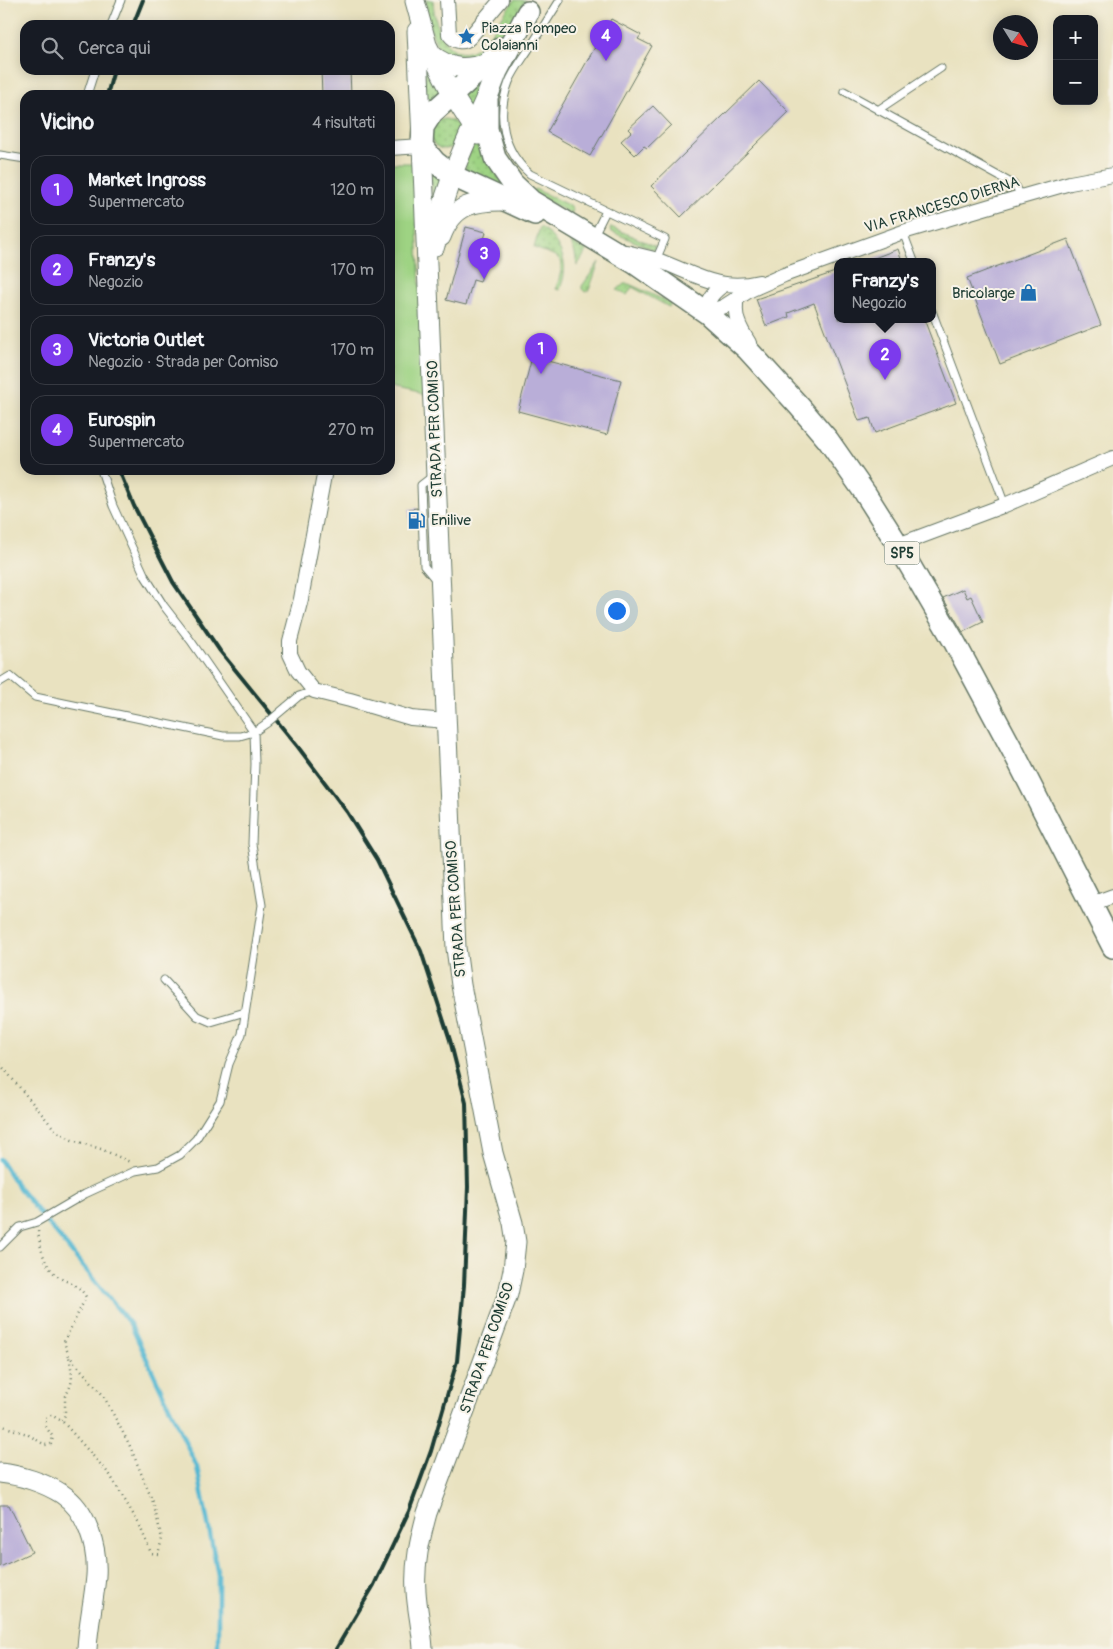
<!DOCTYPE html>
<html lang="it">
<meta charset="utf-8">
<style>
:root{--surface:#171b24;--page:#242831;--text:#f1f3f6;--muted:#9ea1a6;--line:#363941;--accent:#7c3aed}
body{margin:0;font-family:Pangolin,sans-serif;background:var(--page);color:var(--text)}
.controls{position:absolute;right:15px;top:15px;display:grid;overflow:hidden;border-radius:10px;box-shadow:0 2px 12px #0003}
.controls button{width:45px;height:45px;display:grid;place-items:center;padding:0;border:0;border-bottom:1px solid var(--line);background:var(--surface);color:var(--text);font:25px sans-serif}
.compass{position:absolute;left:993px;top:15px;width:45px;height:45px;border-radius:50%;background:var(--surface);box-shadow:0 2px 12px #0003;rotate:127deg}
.you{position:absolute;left:616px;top:610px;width:18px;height:18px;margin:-12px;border:4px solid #fff;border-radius:50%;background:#1a73e8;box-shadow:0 0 0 8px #1a73e833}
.badge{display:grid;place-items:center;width:32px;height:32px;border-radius:50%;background:var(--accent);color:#fff;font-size:16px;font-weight:700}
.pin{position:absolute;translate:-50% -41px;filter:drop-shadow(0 1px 2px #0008)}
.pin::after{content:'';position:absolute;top:26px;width:18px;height:15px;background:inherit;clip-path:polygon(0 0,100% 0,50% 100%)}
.popup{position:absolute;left:834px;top:258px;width:102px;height:65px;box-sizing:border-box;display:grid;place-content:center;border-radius:10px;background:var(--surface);filter:drop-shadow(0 1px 4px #0005);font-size:16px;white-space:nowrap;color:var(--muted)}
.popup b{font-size:19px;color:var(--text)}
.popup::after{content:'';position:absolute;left:50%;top:100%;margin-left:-10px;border:10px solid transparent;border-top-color:var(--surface)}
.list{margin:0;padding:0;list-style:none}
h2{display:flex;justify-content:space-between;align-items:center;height:65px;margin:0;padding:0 20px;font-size:21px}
h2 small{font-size:16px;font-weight:400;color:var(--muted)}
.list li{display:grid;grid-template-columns:32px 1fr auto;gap:15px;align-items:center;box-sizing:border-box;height:70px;margin:0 10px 10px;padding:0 10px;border:1px solid var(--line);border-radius:15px}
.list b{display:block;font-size:19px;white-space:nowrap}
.list p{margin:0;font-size:16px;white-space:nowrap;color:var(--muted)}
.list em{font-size:16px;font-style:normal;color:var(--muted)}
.icon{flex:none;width:28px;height:28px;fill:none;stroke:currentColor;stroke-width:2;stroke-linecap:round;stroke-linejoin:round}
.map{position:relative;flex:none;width:1113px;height:1649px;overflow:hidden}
.search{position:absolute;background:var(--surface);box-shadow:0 2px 12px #0003;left:20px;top:20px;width:375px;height:55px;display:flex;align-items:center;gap:12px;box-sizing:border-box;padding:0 18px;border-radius:15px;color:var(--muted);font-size:19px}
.panel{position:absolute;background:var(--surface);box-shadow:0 2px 12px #0003;left:20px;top:90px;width:375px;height:385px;border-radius:15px}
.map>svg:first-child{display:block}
</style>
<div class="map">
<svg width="1113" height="1649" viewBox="0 0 1113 1649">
<defs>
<pattern id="grass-tufts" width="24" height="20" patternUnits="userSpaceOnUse" patternTransform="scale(1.25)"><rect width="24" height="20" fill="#9ed383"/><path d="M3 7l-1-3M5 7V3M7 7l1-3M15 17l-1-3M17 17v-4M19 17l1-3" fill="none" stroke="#80ac6c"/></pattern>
<pattern id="garden-dots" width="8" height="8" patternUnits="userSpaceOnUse" patternTransform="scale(1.25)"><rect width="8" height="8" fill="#9ed383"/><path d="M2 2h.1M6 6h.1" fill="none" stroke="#80ac6c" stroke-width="1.8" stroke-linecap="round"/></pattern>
</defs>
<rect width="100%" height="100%" fill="#f7f3e8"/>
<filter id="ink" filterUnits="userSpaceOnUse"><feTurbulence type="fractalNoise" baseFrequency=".02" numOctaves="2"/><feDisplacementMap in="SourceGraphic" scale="10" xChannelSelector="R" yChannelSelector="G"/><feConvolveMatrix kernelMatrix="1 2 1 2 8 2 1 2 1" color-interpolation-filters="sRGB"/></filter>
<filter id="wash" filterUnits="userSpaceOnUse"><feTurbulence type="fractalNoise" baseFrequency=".0096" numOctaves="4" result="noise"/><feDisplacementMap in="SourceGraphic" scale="20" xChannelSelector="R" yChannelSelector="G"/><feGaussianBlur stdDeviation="1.12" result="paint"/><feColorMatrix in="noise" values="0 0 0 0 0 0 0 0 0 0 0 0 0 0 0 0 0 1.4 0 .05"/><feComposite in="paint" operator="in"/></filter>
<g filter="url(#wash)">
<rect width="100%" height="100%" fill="#e9e2c0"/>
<polygon fill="url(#grass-tufts)" stroke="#5e885c" points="535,189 570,206 573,210 571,214 531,192"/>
<g fill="url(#garden-dots)" stroke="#5e885c">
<path d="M 426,0 L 433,0 C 434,28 450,72 484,43 L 514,0 L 526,0 C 512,20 494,57 469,61 C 462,63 450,57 443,55 C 431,37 427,22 426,0 Z"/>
<polygon points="425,58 446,92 424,114"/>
<polygon points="488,67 472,114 458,95"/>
<circle cx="445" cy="134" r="15"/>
<polygon points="473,143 478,143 504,186 497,193 462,176"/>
<polygon points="430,165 447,177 434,212"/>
<path d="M 540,227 C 554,235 567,256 564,274 C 564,279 561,285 560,290 L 556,289 C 566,256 564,259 534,248 Z"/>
<polygon points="611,227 655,246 654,250 610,231"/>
<polygon points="571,242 586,250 586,252 577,266 575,253"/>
<polygon points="599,262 589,290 585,292 582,289 582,286"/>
<polygon points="624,284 629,284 671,303 669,307 632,287 627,295 617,290"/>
</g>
<polygon fill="#9ed383" stroke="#5e885c" points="390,163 414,163 425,395 390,388"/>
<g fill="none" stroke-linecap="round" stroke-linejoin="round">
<polyline stroke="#54b8d2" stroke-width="4.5" points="0,1159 16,1184 131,1325 197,1467 218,1575 218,1649"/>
</g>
<g id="blocks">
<g fill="#b9aed8">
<polygon points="611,19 641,35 638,39 652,46 590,156 547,132"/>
<polygon points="321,70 350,70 351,95 322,95"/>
<polygon points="759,81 789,112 681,217 651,186"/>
<polygon points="653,106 671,125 647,148 644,146 635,155 621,141 631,132 628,129"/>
<polygon points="466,227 486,232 479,259 486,261 480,282 473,280 466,305 446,300"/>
<polygon points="1068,239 1101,325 1000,364 967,278"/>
<polygon points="898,249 902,261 869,261 869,260"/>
<polygon points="838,271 838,319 924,319 956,403 875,433 870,418 859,421 814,303 788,313 789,317 766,326 756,299"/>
<polygon points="532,357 621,380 607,435 518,411"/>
<polygon points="417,508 417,523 409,523 409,509"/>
<polygon points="963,589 967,598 971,596 983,622 963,632 943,598"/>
<polygon points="0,1505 9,1505 32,1552 0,1567"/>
</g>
</g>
</g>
<g filter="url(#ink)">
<use href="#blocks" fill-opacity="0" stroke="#667765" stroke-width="1"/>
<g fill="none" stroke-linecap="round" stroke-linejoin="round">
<defs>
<g id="lane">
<path d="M 560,0 C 550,16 539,33 529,49 C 522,60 514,70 509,82 C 496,115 503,151 530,174 L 665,239 L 656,260"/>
<polyline points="111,25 121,0"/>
<polyline points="844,91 1013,184 1017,188 1021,197"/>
<polyline points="87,95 95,70"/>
<polyline points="878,110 941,68"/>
<polyline points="0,155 25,159"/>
<polyline points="903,232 914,261"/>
<polyline points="594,235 606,211"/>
<polyline points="932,311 1005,505"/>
<polyline points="434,475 421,485 424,566 435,579"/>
<polyline points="0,682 10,676 35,697 223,736 240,736 254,732 191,641 164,606 145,576 113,506 101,470"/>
<polyline points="286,707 299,696 314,691"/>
<polyline points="164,980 197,1016 211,1022 245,1012"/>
<polyline points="0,1247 20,1227 37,1222 85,1194 135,1171 158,1167 180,1155 196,1139 220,1101 229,1064 242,1034 262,905 252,844 255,764 254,732 267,723"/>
</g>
<g id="street">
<path d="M 447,0 L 449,34 C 455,42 463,44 470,37 L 501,0"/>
<polyline points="390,148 422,146"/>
<path d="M 626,252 C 637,255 649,257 660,261 C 695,274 719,292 759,282"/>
<path d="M 725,284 C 714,291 706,299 707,313 L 725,306 L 750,290 L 784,275 L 903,232 L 1021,197 L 1070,183 L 1113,175"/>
<path d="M 737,297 C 733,316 739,327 749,343"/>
<polyline points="325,470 301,599 290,641 290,654 298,671 314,691 350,700 411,718 446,721"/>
<polyline points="898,545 1005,505 1113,458"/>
<polyline points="1091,904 1113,896"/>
</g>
<g id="secondary">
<polyline points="415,1 427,45 452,94 478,135"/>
<polyline points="417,31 422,139"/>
<path d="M 432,55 C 453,70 464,70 488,63"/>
<path d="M 422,146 L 456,948 L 461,985 L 493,1153 L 513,1223 L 516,1242 L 513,1270 L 508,1294 L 427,1513 C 420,1539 414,1564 416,1591 C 417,1610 422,1629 423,1649"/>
<path d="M 441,237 C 453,204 475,200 507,201"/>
<path d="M 435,246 C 440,194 465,144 486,97"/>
<path d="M 0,1473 C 20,1475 45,1483 62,1494 C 87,1510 98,1548 96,1576 C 94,1601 88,1625 87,1649"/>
</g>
<g id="primary">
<polyline points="528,12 497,71 487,97 487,129 495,158 513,184 531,201 636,264 707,313 747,349 799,406 828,440 865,493 898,545 955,643 1013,751 1113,947"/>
<polyline points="501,48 488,63 432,113 423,127 422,146 435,162 453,176 535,214"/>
</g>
</defs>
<use href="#lane" stroke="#667765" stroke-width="9"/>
<use href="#street" stroke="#667765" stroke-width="16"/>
<use href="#secondary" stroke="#667765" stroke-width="21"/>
<use href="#primary" stroke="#667765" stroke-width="24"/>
<g stroke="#667765" stroke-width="2.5" stroke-dasharray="1 4" stroke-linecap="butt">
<polyline points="0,1064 56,1131 72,1140 101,1149 130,1162"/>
<path d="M 62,1421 L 65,1415 L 65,1396 C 75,1382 72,1373 69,1357"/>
<path d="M 0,1425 L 27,1434 L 45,1445 L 51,1444 L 53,1437 L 46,1427 L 45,1418 L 51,1415 L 62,1421 L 110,1475 L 139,1524 L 151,1553 L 158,1554 L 162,1539 L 153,1502 L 129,1444 L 103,1395 L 69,1356 L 64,1342 L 86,1297 C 77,1281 66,1284 55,1274 C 43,1263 40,1246 38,1231"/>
</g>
<use href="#lane" stroke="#fff" stroke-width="7"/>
<use href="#street" stroke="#fff" stroke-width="14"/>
<use href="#secondary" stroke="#fff" stroke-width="19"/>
<use href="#primary" stroke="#fff" stroke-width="21"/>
<g stroke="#1f3d34" stroke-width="4">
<polyline points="133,25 143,0"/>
<polyline points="107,95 114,70"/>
<polyline points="119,470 134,506 173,582 220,651 298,747 347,812 377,860 421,951 450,1040 466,1103 468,1187 464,1285 457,1361 431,1451 409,1511 374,1585 336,1649"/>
</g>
<defs>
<polyline id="lane-bridge" points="267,723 286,707"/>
</defs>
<use href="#lane-bridge" stroke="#667765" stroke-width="9" stroke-linecap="butt"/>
<use href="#lane-bridge" stroke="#fff" stroke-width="7"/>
</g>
</g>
<defs>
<symbol id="sight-bare" viewBox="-9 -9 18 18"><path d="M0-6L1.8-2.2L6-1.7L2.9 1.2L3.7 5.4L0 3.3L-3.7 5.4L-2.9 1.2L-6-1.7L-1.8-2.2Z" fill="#1f6fb2" stroke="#f7f3e8" stroke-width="2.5" paint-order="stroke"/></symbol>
<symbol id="shop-bare" viewBox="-9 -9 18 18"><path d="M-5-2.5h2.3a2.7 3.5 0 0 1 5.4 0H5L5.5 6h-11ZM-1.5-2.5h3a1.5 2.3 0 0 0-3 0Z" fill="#1f6fb2" stroke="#f7f3e8" stroke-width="2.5" paint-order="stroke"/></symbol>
<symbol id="fuel-bare" viewBox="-9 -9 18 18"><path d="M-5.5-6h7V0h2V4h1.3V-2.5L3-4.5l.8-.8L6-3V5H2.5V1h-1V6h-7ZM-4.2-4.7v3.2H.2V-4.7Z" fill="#1f6fb2" stroke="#f7f3e8" stroke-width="2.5" paint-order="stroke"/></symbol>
</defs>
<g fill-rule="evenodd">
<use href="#sight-bare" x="454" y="24" width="25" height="25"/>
<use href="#shop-bare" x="1016" y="280" width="25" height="25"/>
<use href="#fuel-bare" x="404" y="508" width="25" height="25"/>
</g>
<g text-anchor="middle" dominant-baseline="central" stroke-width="4" stroke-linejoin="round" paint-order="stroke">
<rect fill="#f7f3e8" stroke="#60746a" stroke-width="1" x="884.5" y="541.5" width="35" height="23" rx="4"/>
<g font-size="14" font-weight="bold" fill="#1f3d34">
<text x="902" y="553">SP5</text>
</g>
<g font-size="15" fill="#1f3d34" stroke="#f7f3e8" text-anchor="start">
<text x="481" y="28">Piazza Pompeo<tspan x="481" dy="17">Colaianni</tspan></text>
<text x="1015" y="293" text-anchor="end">Bricolarge</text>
<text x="431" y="520">Enilive</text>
</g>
<g font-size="15" fill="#1f3d34" stroke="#f7f3e8">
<text transform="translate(942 205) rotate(-17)">VIA FRANCESCO DIERNA</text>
<text transform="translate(435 429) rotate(-92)">STRADA PER COMISO</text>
<text transform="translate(456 909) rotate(-94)">STRADA PER COMISO</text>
<text transform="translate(487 1348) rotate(-71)">STRADA PER COMISO</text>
</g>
</g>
</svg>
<div class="controls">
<button>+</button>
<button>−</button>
</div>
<svg class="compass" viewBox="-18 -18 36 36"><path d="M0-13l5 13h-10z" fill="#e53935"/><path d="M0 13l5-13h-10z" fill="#9ea1a6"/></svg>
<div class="you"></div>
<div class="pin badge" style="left:541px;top:374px">1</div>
<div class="pin badge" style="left:885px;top:380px">2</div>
<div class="popup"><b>Franzy's</b>Negozio</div>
<div class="pin badge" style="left:484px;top:279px">3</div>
<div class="pin badge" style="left:606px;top:61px">4</div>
<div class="search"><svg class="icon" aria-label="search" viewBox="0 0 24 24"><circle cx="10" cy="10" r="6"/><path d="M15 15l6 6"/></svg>Cerca qui</div>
<section class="panel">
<h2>Vicino<small>4 risultati</small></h2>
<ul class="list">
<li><span class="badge">1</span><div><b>Market Ingross</b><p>Supermercato</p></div><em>120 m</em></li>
<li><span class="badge">2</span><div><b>Franzy's</b><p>Negozio</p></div><em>170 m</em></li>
<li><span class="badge">3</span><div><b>Victoria Outlet</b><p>Negozio · Strada per Comiso</p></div><em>170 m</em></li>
<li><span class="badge">4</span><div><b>Eurospin</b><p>Supermercato</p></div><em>270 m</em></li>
</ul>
</section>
</div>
